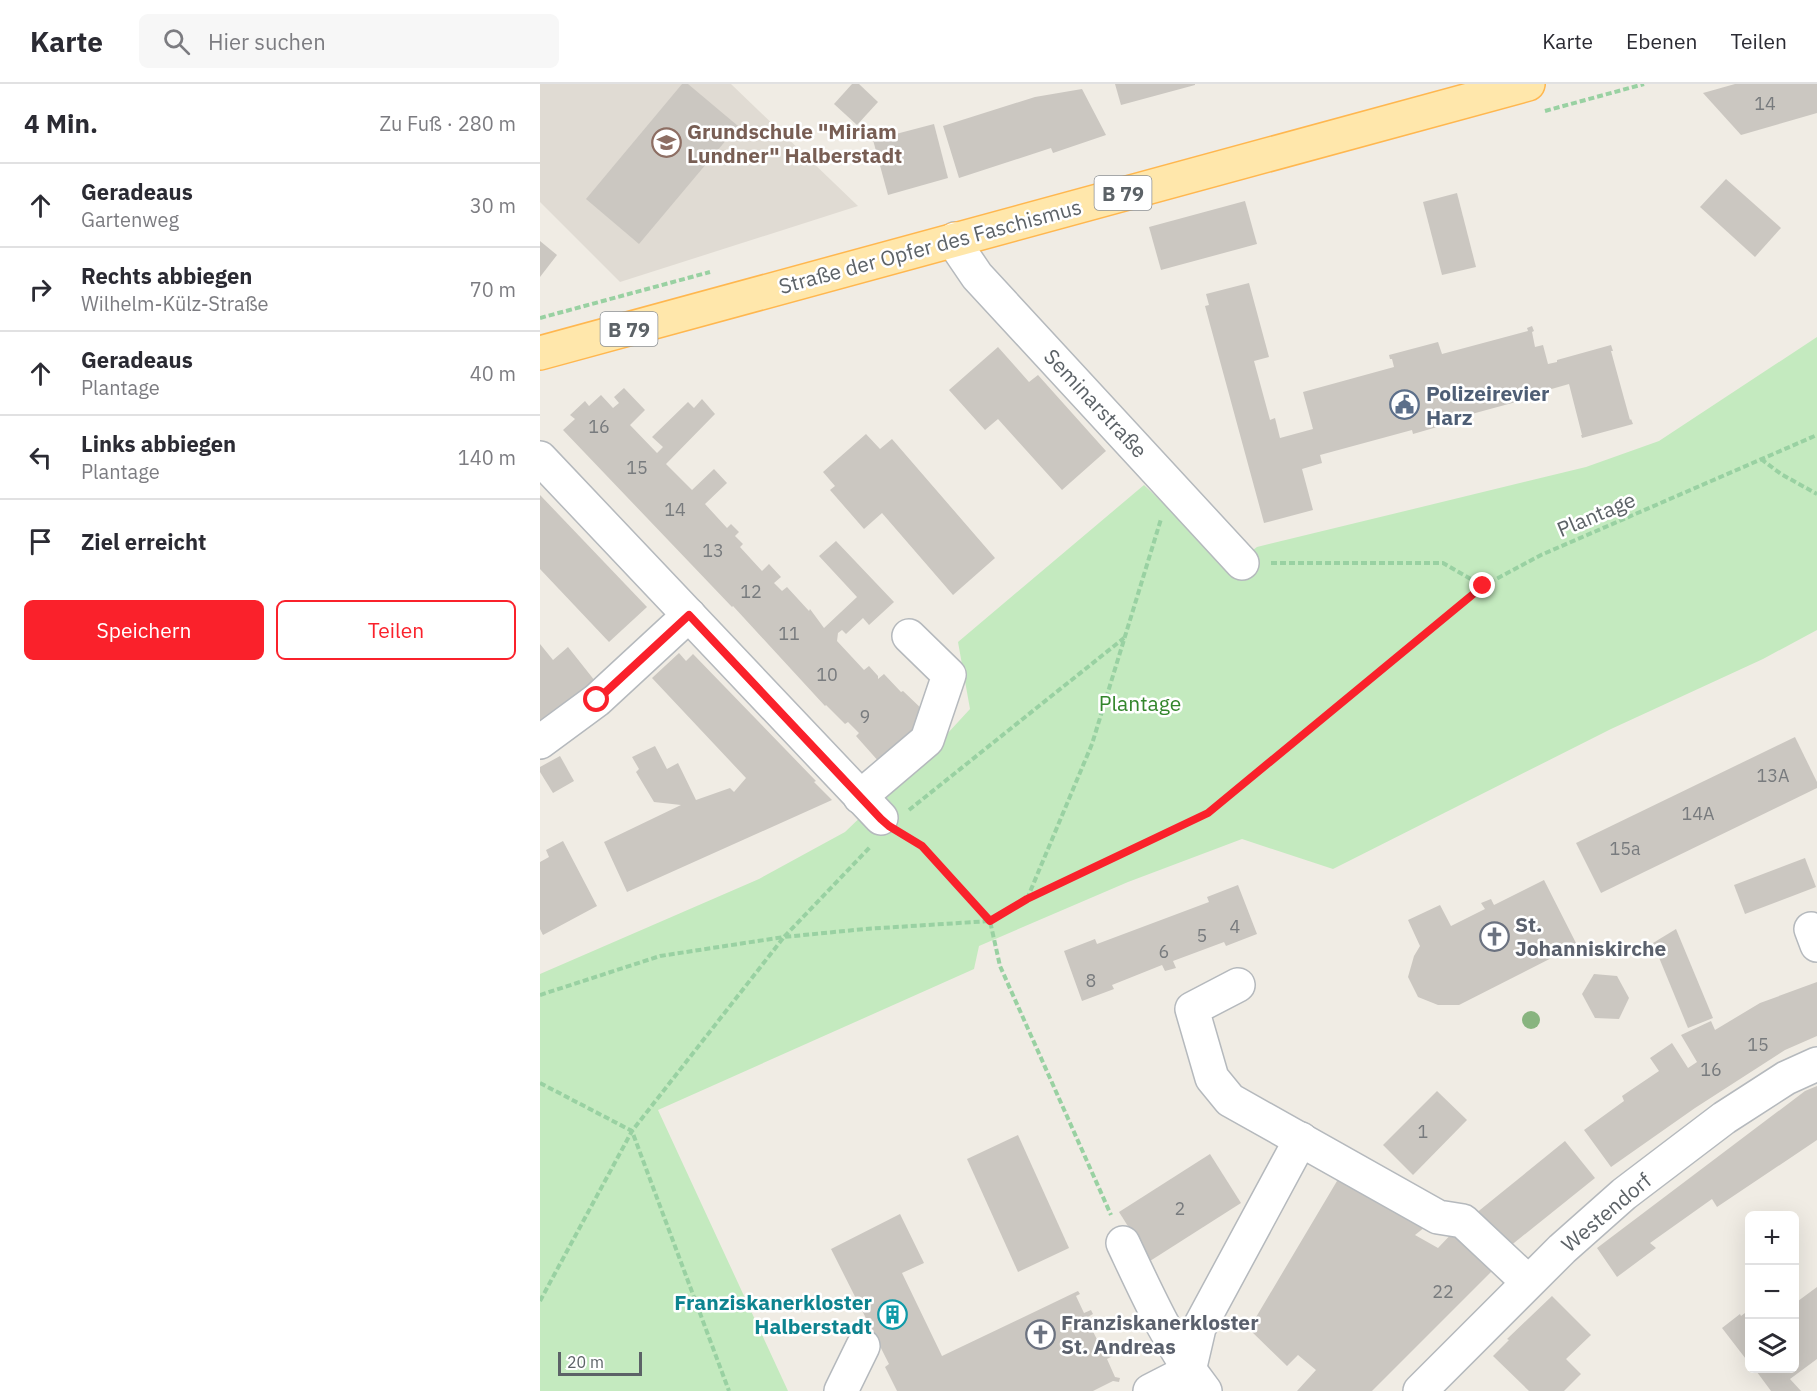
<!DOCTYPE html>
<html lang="de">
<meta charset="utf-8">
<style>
:root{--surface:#fff;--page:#f7f7f7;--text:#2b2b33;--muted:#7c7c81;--line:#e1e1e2;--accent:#fa212b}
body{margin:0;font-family:"IBM Plex Sans",sans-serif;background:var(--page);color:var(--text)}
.controls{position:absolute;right:18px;bottom:18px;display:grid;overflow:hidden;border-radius:9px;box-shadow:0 6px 24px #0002}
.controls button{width:54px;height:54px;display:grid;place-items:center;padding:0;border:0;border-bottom:2px solid var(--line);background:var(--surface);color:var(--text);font:30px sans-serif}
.scale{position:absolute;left:18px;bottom:15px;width:84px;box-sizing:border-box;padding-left:6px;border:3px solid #5c6267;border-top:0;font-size:16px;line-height:21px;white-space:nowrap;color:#5c6267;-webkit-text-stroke:4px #fff;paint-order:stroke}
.stop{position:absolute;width:18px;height:18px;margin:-14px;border:4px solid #fa212b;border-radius:50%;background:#fff}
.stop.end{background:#fa212b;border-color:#fff;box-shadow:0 2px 6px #0008}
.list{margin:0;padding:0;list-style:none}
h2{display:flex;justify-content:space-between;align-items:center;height:78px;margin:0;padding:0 24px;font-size:26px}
h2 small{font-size:20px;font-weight:400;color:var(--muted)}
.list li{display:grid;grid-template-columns:39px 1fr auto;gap:18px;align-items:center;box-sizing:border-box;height:84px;padding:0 24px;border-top:2px solid var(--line)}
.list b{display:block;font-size:22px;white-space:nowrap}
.list p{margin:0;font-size:20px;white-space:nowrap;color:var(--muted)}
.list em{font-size:20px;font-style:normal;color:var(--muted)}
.actions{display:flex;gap:12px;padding:18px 24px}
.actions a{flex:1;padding:14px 0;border:2px solid var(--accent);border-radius:9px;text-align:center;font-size:21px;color:var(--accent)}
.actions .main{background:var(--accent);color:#fff}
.icon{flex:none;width:33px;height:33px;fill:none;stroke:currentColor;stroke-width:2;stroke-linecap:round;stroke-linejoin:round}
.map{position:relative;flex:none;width:1277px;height:1307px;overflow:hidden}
header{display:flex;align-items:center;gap:36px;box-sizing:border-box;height:84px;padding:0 30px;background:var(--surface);border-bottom:2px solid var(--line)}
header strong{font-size:28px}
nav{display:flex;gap:33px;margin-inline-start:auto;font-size:21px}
.search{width:420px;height:54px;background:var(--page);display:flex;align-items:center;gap:15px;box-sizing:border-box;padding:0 21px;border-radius:9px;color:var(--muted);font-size:22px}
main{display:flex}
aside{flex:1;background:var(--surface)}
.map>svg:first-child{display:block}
</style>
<header>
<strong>Karte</strong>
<div class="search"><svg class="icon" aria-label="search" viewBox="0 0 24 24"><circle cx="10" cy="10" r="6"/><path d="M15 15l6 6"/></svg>Hier suchen</div>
<nav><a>Karte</a><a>Ebenen</a><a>Teilen</a></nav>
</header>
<main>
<aside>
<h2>4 Min.<small>Zu Fuß · 280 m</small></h2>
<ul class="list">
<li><svg class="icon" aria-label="ahead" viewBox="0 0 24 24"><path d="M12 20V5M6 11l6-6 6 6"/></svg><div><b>Geradeaus</b><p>Gartenweg</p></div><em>30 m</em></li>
<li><svg class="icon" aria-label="right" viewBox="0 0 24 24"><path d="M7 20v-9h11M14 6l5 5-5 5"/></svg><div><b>Rechts abbiegen</b><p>Wilhelm-Külz-Straße</p></div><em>70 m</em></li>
<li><svg class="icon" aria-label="ahead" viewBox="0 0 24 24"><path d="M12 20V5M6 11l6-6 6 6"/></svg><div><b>Geradeaus</b><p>Plantage</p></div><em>40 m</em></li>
<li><svg class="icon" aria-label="left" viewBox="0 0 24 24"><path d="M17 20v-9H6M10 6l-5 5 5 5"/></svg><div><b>Links abbiegen</b><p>Plantage</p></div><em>140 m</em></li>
<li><svg class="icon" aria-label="arrive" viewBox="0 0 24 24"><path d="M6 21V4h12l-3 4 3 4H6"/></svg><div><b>Ziel erreicht</b></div></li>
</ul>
<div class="actions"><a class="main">Speichern</a><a>Teilen</a></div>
</aside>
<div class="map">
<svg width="1277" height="1307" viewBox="0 0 1277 1307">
<rect width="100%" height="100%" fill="#f0ece4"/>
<polygon fill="#e0dbd3" points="0,0 191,0 318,122 80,198 0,118"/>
<polygon fill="#c4eabf" points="1277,253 1277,546 1223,575 1071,645 793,785 702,755 588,798 439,862 434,885 118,1026 248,1307 0,1307 0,890 219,795 305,748 407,650 430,625 418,558 604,401 690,483 717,463 1046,383 1119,357"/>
<g fill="#cbc7c1">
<polygon points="142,0 148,0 198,42 99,160 46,115"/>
<polygon points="312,0 319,0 338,18 317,41 294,20"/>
<polygon points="575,0 655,0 655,1 581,21"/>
<polygon points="1195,0 1277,0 1277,29 1201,51 1163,9"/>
<polygon points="542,5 566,51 513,69 511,64 419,94 403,42 495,13"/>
<polygon points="394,40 408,94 348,111 333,56"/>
<polygon points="1186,95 1241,144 1215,173 1160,123"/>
<polygon points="917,109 936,183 902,191 883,118"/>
<polygon points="705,117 717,160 621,186 609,143"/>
<polygon points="0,157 17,171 0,193"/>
<polygon points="709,199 729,273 714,277 730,336 735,334 740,354 773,345 763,308 854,283 852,275 850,275 849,271 898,258 902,270 988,247 987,244 992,242 994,247 992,248 995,263 1003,261 1008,280 1017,278 1017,276 1071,261 1073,267 1071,267 1090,336 1091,335 1093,340 1042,354 1041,351 1042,351 1029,300 1008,306 1009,309 917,334 918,337 873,350 872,346 780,371 782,379 762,385 773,426 724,439 665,222 669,221 666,210"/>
<polygon points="458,263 489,298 498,291 566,367 522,406 458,335 445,346 409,306"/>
<polygon points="84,304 105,326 90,341 117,369 123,363 112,353 148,318 154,324 162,315 175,330 126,380 152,406 174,385 187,399 165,420 187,444 191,440 199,448 195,452 203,460 200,463 222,487 229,480 241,493 234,499 242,507 247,503 269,527 270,525 284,544 317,513 279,472 296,457 354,518 329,541 323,534 306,550 302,546 298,549 297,557 324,586 329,582 338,592 338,595 344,590 361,608 363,607 385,628 381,641 340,679 316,652 319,649 308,638 305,640 286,621 285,622 193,522 192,523 23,346 35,335 30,331 45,317 49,322 61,311 73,324 79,319 74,313"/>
<polygon points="326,350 340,365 352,355 455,474 413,511 342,429 324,445 290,406 295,402 283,388"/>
<polygon points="0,411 107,523 69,558 0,485"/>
<polygon points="0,560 13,576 28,563 55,597 0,640"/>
<polygon points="139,569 146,577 153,570 276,697 274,698 292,716 87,808 64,758 141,721 114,718 96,688 99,685 92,673 115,662 127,685 138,679 156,716 190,704 194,708 206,694 112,594"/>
<polygon points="1255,653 1277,698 1277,704 1061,809 1036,759"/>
<polygon points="20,672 34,697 13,709 0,688 0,683"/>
<polygon points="23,757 57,822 3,851 0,845 0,778 9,773 6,766"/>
<polygon points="1265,774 1276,803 1205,830 1194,801"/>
<polygon points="1004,796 1037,861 919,921 898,921 878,913 868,893 874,872 880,862 868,836 900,821 911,842 945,825 941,819 951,815 954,821"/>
<polygon points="698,801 717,850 686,862 684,858 633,877 636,884 625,887 622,881 572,901 574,905 542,917 524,867 555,855 557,860 669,818 667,813"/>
<polygon points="1136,845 1173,934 1148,944 1113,859"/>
<polygon points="1054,890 1077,892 1089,914 1079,935 1055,934 1042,910"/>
<polygon points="1277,898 1277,952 1245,966 1155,1024 1071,1083 1044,1046 1084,1017 1082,1012 1119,987 1110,974 1132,959 1148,984 1157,978 1141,951 1171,937 1175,946 1220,919"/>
<polygon points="1277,1002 1277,1056 1177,1123 1172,1115 1110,1159 1116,1164 1077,1193 1057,1164 1265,1007"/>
<polygon points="897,1007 927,1036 873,1091 843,1061"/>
<polygon points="478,1051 529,1164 478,1188 427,1075"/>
<polygon points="1025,1057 1055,1094 964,1167 935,1130"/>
<polygon points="670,1070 701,1119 610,1177 579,1128"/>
<polygon points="800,1092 885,1143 875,1151 898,1164 918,1143 957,1182 832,1307 757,1307 776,1286 758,1271 747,1282 709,1245"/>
<polygon points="360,1130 384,1179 362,1189 402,1272 538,1207 540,1210 536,1212 544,1229 551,1226 553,1230 546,1234 565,1271 571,1267 573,1272 567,1275 575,1293 580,1294 579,1298 573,1297 553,1307 357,1307 345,1283 349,1280 291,1165"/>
<polygon points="1277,1203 1277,1275 1250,1295 1261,1307 1231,1307 1214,1284 1254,1284 1254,1220"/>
<polygon points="1012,1212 1051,1251 1026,1275 1041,1290 1024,1307 989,1307 953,1272 969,1256 967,1255"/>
<polygon points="1209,1226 1209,1279 1182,1244 1200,1230 1201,1232"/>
</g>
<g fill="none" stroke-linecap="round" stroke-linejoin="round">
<defs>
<g id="minor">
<polyline points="415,155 420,167 437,192 702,479"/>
<polyline points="0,374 341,734"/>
<polyline points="0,658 57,616 149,531"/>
<polyline points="320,713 387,656 409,591 369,552"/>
<polyline points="1271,845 1277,861"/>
<polyline points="698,901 652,925 672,994 690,1016 898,1133 923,1137 988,1198"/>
<path d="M 583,1159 C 607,1210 630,1262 665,1307"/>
<polyline points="649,1287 659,1244 761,1055"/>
<polyline points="301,1307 323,1262"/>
<polyline points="610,1307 649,1287"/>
<polyline points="880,1307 1022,1165 1084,1110 1184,1034 1246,994 1277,980"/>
</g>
<polyline id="major" points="0,269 988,0"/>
</defs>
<use href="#minor" stroke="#b5b9bd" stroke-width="36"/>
<use href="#major" stroke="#ffb74f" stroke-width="36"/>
<g stroke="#99d1a2" stroke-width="4" stroke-dasharray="6 3" stroke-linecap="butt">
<polyline points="1005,27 1104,0"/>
<polyline points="0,234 170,188"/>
<polyline points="1221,375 1241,390 1277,410"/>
<polyline points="731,479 903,479 943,502"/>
<polyline points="369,726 584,554"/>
<polyline points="364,752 382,762 450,837 487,815 668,729 943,502 1001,471 1277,351"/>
<polyline points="487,815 552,660 621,435"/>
<polyline points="0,911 120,872 244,853 331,762"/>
<polyline points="0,999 92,1047 189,1307"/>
<polyline points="0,1217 92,1047 244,853 325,845 450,837 460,882 571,1131"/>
</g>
<use href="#minor" stroke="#fff" stroke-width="33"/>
<use href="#major" stroke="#ffe7ab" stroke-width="33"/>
</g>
<circle fill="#88b47f" cx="991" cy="936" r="9"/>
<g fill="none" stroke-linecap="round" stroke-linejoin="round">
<polyline stroke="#fa212b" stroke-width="8" points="57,616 149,531 341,735 349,742 382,762 450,837 487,815 668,729 943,502"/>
</g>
<defs>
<symbol id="school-ring" viewBox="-11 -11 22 22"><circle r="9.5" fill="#fff" stroke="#8d6e63" stroke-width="1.5"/><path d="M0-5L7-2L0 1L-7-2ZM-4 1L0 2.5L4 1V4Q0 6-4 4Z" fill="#8d6e63"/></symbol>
<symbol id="civic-ring" viewBox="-11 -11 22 22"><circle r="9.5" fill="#fff" stroke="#5c6f8a" stroke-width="1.5"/><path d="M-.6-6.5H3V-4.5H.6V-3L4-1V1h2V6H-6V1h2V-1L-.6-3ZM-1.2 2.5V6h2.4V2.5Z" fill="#5c6f8a"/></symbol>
<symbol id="church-ring" viewBox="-11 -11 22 22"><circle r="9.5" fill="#fff" stroke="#6b7280" stroke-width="1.5"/><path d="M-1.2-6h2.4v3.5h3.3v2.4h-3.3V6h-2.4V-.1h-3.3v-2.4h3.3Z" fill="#6b7280"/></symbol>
<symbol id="building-ring" viewBox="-11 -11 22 22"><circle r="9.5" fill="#fff" stroke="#0f9aa8" stroke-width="1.5"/><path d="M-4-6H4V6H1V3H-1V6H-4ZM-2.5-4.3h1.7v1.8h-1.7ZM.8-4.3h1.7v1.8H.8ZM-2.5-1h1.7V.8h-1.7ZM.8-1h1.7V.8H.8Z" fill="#0f9aa8"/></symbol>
</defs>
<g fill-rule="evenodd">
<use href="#school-ring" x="110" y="42" width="33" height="33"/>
<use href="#civic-ring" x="848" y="304" width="33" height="33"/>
<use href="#church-ring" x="938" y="836" width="33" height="33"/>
<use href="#building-ring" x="336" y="1214" width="33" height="33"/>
<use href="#church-ring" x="484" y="1234" width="33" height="33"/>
</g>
<g text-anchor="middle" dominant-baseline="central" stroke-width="5" stroke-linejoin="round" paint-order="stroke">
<g font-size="18" fill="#787b7e">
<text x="1225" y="19">14</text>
<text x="59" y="342">16</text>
<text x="97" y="383">15</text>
<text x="135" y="425">14</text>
<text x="173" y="466">13</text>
<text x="211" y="507">12</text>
<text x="249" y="549">11</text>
<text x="287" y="590">10</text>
<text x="325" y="632">9</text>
<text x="1233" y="691">13A</text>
<text x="1158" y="729">14A</text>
<text x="1085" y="764">15a</text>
<text x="695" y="842">4</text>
<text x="662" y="851">5</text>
<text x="624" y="867">6</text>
<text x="551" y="896">8</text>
<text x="1218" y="960">15</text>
<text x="1171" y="985">16</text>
<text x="883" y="1047">1</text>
<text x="640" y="1124">2</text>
<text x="903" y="1207">22</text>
</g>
<g fill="#fff" stroke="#8d9195" stroke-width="1.5">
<rect x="554.5" y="92" width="57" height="34" rx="4.5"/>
<rect x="60.5" y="228" width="57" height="34" rx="4.5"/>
</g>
<g font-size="20" font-weight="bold" fill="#5c6267">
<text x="583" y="109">B 79</text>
<text x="89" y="245">B 79</text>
</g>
<g font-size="21" font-weight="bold" fill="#785e54" stroke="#fff" text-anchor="start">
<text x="147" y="47">Grundschule "Miriam<tspan x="147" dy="24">Lundner" Halberstadt</tspan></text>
</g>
<g font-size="21" fill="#5c6267" stroke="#fff">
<text transform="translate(390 162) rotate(-15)">Straße der Opfer des Faschismus</text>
<text transform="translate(556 319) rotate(47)">Seminarstraße</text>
<text transform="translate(1056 430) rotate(-23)">Plantage</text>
<text transform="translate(1066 1128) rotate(-40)">Westendorf</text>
</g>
<g font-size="21" font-weight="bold" fill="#4e5e75" stroke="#fff" text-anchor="start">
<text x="886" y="309">Polizeirevier<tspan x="886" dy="24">Harz</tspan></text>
</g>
<g font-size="21" fill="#33862c" stroke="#fff">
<text x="600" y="619">Plantage</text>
</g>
<g font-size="21" font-weight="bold" fill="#5b616d" stroke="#fff" text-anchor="start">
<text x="975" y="840">St.<tspan x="975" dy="24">Johanniskirche</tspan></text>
<text x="521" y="1238">Franziskanerkloster<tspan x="521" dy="24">St. Andreas</tspan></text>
</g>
<g font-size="21" font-weight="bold" fill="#0d838f" stroke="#fff" text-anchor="end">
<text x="332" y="1218">Franziskanerkloster<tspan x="332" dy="24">Halberstadt</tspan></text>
</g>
</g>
</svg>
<div class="controls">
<button>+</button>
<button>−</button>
<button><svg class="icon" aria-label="layers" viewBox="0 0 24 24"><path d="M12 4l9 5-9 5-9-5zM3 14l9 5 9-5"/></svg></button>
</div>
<div class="scale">20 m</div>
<div class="stop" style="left:57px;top:616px"></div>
<div class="stop end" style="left:943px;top:502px"></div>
</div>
</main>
